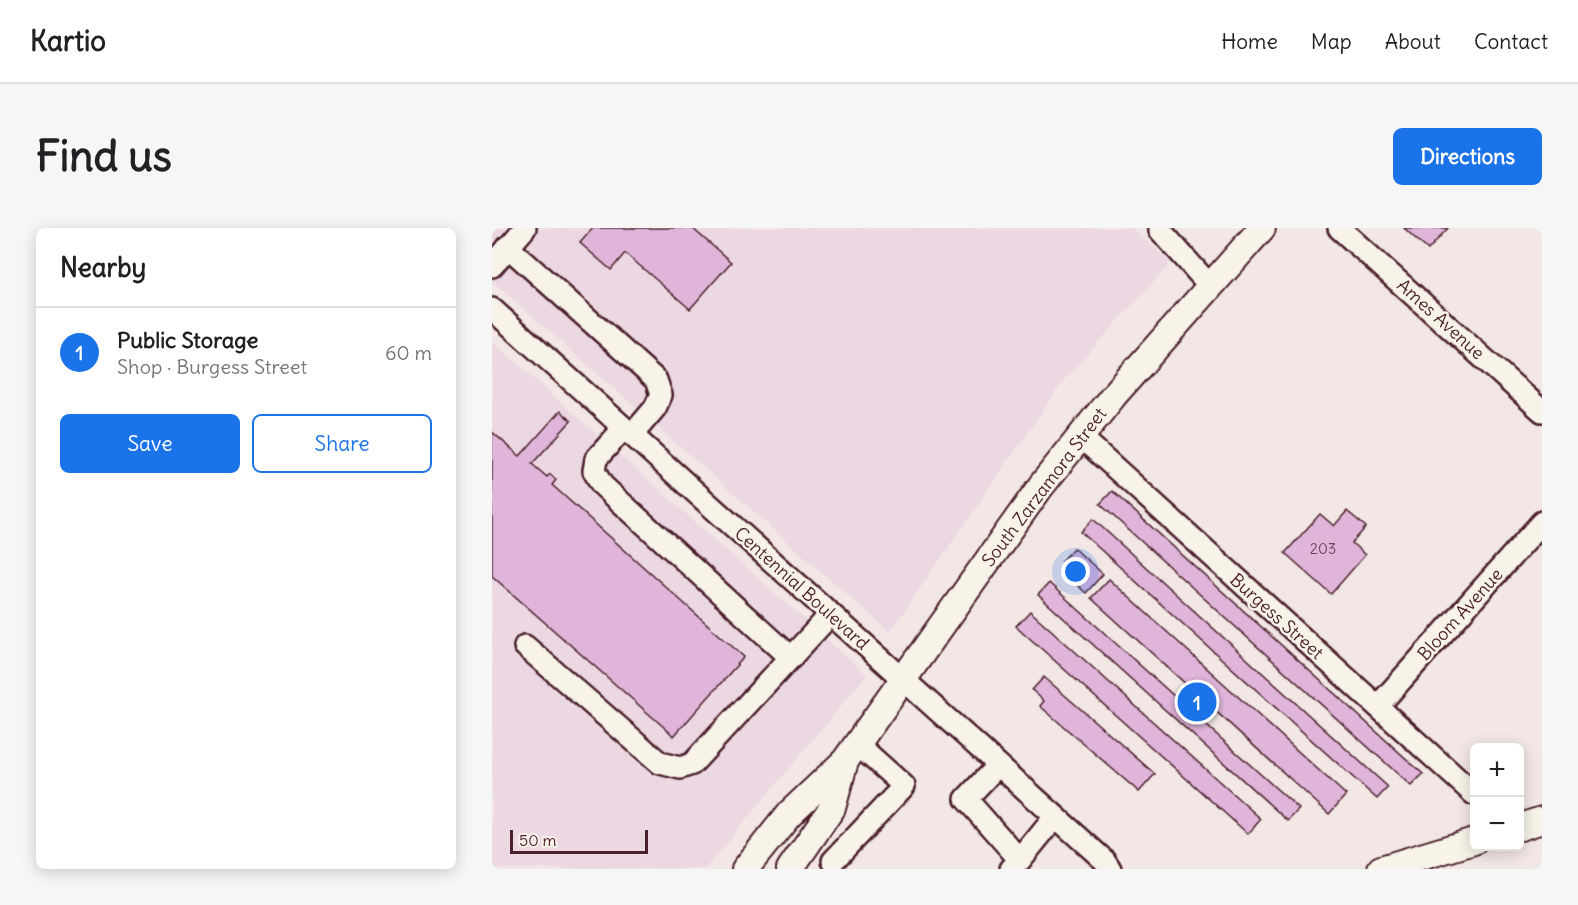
<!DOCTYPE html>
<meta charset="utf-8">
<style>
:root{--surface:#fff;--page:#f6f6f6;--text:#202124;--muted:#757577;--line:#e0e0e0;--accent:#1a73e8}
body{margin:0;font-family:Delius,sans-serif;background:var(--page);color:var(--text)}
.controls{position:absolute;right:18px;bottom:18px;display:grid;overflow:hidden;border-radius:9px;box-shadow:0 3px 15px #0003}
.controls button{width:54px;height:54px;display:grid;place-items:center;padding:0;border:0;border-bottom:2px solid var(--line);background:var(--surface);color:var(--text);font:30px sans-serif}
.scale{position:absolute;left:18px;bottom:15px;width:138px;box-sizing:border-box;padding-left:6px;border:3px solid #4a1f2b;border-top:0;font-size:16px;line-height:21px;white-space:nowrap;color:#4a1f2b;-webkit-text-stroke:4px #f7f3e8;paint-order:stroke}
.you{position:absolute;left:584px;top:344px;width:21px;height:21px;margin:-15px;border:4px solid #fff;border-radius:50%;background:#1a73e8;box-shadow:0 0 0 9px #1a73e833}
.badge{display:grid;place-items:center;width:39px;height:39px;border-radius:50%;background:var(--accent);color:#fff;font-size:20px;font-weight:700}
.pin{position:absolute;translate:-50% -50%;border:3px solid #fff;box-shadow:0 2px 6px #0006}
.list{margin:0;padding:0;list-style:none}
h2{display:flex;justify-content:space-between;align-items:center;height:78px;margin:0;padding:0 24px;font-size:26px}
h2 small{font-size:20px;font-weight:400;color:var(--muted)}
.list li{display:grid;grid-template-columns:39px 1fr auto;gap:18px;align-items:center;box-sizing:border-box;height:90px;padding:0 24px;border-top:2px solid var(--line)}
.list b{display:block;font-size:22px;white-space:nowrap}
.list p{margin:0;font-size:20px;white-space:nowrap;color:var(--muted)}
.list em{font-size:20px;font-style:normal;color:var(--muted)}
.actions{display:flex;gap:12px;padding:18px 24px}
.actions a{flex:1;padding:14px 0;border:2px solid var(--accent);border-radius:9px;text-align:center;font-size:21px;color:var(--accent)}
.actions .main{background:var(--accent);color:#fff}
.map{position:relative;flex:none;width:1050px;height:641px;overflow:hidden;border-radius:9px}
header{display:flex;align-items:center;gap:36px;box-sizing:border-box;height:84px;padding:0 30px;background:var(--surface);border-bottom:2px solid var(--line)}
header strong{font-size:28px}
nav{display:flex;gap:33px;margin-inline-start:auto;font-size:21px}
.intro{display:flex;align-items:center;justify-content:space-between;box-sizing:border-box;height:144px;padding:0 36px}
h1{margin:0;font-size:42px}
.button{padding:15px 27px;border-radius:9px;background:var(--accent);color:#fff;font-size:21px;font-weight:700}
main{display:flex;gap:36px;padding:0 36px}
aside{flex:1;background:var(--surface);border-radius:9px;box-shadow:0 3px 15px #0003}
.map>svg:first-child{display:block}
</style>
<header>
<strong>Kartio</strong>
<nav><a>Home</a><a>Map</a><a>About</a><a>Contact</a></nav>
</header>
<div class="intro"><h1>Find us</h1><a class="button">Directions</a></div>
<main>
<aside>
<h2>Nearby<small></small></h2>
<ul class="list">
<li><span class="badge">1</span><div><b>Public Storage</b><p>Shop · Burgess Street</p></div><em>60 m</em></li>
</ul>
<div class="actions"><a class="main">Save</a><a>Share</a></div>
</aside>
<div class="map">
<svg width="1050" height="641" viewBox="0 0 1050 641">
<rect width="100%" height="100%" fill="#f2e7e5"/>
<filter id="ink" filterUnits="userSpaceOnUse"><feTurbulence type="fractalNoise" baseFrequency=".0167" numOctaves="2"/><feDisplacementMap in="SourceGraphic" scale="12" xChannelSelector="R" yChannelSelector="G"/><feConvolveMatrix kernelMatrix="1 2 1 2 8 2 1 2 1" color-interpolation-filters="sRGB"/></filter>
<g filter="url(#ink)">
<g fill="#ecd8e2">
<polygon points="0,0 640,0 679,35 572,152 398,404 0,53"/>
<polygon points="0,113 375,447 213,641 0,641"/>
</g>
<g fill="#dfb5da" stroke="#4a1f2b" stroke-width="1.5">
<polygon points="101,0 200,0 239,34 198,81 133,25 119,42 88,15"/>
<polygon points="912,0 956,0 936,22"/>
<polygon points="68,183 79,193 40,236 55,249 58,246 64,252 60,257 252,429 182,508 0,348 0,204 28,228"/>
<polygon points="620,263 931,546 919,558 608,276"/>
<polygon points="855,283 874,299 860,315 873,327 839,366 793,325 828,286 842,298"/>
<polygon points="601,291 896,559 885,571 589,304"/>
<polygon points="582,320 611,346 594,365 570,344 576,338 570,333"/>
<polygon points="617,351 854,567 837,586 599,370"/>
<polygon points="557,355 807,581 796,593 546,367"/>
<polygon points="538,383 769,591 756,606 524,398"/>
<polygon points="552,449 663,546 647,564 548,478 552,473 540,462"/>
</g>
<g fill="none" stroke-linecap="round" stroke-linejoin="round">
<defs>
<g id="minor">
<polyline points="669,0 668,2 718,58"/>
<polyline points="847,0 1050,183"/>
<polyline points="16,19 164,152 169,167 163,180 140,207"/>
<polyline points="0,38 33,0"/>
<polyline points="0,81 613,633 618,641"/>
<polyline points="132,200 104,231 102,243 110,257 299,430"/>
<polyline points="589,209 982,566"/>
<polyline points="33,418 168,535 188,540 200,536 339,386"/>
<polyline points="886,478 1050,294"/>
<polyline points="506,537 474,571 528,632 519,641"/>
<polyline points="528,632 563,589"/>
<polyline points="341,633 412,558 365,516"/>
</g>
<g id="major">
<polyline points="1028,599 1050,592"/>
<polyline points="253,641 297,586 353,533 549,258 622,167 770,0"/>
<polyline points="298,641 340,580 353,533"/>
<polyline points="889,641 982,613"/>
</g>
</defs>
<use href="#minor" stroke="#4a1f2b" stroke-width="26"/>
<use href="#major" stroke="#4a1f2b" stroke-width="30"/>
<use href="#minor" stroke="#f7f3e8" stroke-width="21"/>
<use href="#major" stroke="#f7f3e8" stroke-width="26"/>
</g>
</g>
<g text-anchor="middle" dominant-baseline="central" stroke-width="5" stroke-linejoin="round" paint-order="stroke">
<g font-size="15" fill="#6f4457">
<text x="831" y="320">203</text>
</g>
<g font-size="18" fill="#4a1f2b" stroke="#f7f3e8">
<text transform="translate(949 91) rotate(42)">Ames Avenue</text>
<text transform="translate(552 259) rotate(-53)">South Zarzamora Street</text>
<text transform="translate(310 360) rotate(42)">Centennial Boulevard</text>
<text transform="translate(968 386) rotate(-48)">Bloom Avenue</text>
<text transform="translate(785 388) rotate(42)">Burgess Street</text>
</g>
</g>
</svg>
<div class="controls">
<button>+</button>
<button>−</button>
</div>
<div class="scale">50 m</div>
<div class="you"></div>
<div class="pin badge" style="left:705px;top:474px">1</div>
</div>
</main>
